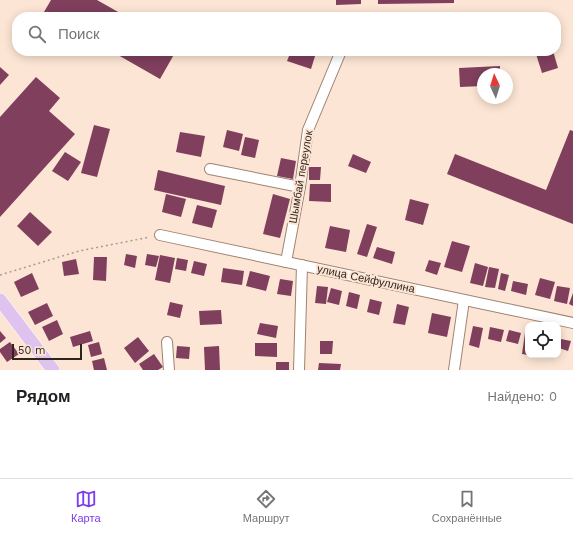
<!DOCTYPE html>
<html lang="ru">
<meta charset="utf-8">
<style>
:root{--surface:#fff;--page:#f2f2f2;--text:#202124;--muted:#757577;--line:#e0e0e0;--accent:#7c3aed}
body{margin:0;font-family:"Work Sans",sans-serif;background:var(--page);color:var(--text)}
.controls{position:absolute;right:12px;bottom:12px;display:grid;overflow:hidden;border-radius:8px;box-shadow:0 2px 10px #0003}
.controls button{width:36px;height:36px;display:grid;place-items:center;padding:0;border:0;border-bottom:1px solid var(--line);background:var(--surface);color:var(--text);font:20px sans-serif}
.compass{position:absolute;left:477px;top:68px;width:36px;height:36px;border-radius:50%;background:var(--surface);box-shadow:0 2px 10px #0003;rotate:356deg}
.scale{position:absolute;left:12px;bottom:10px;width:70px;box-sizing:border-box;padding-left:4px;border:2px solid #2f251d;border-top:0;font-size:11px;line-height:14px;white-space:nowrap;color:#2f251d;-webkit-text-stroke:3px #fce5d4;paint-order:stroke}
.list{margin:0;padding:0;list-style:none}
h2{display:flex;justify-content:space-between;align-items:center;height:52px;margin:0;padding:0 16px;font-size:17px}
h2 small{font-size:13px;font-weight:400;color:var(--muted)}
.icon{flex:none;width:22px;height:22px;fill:none;stroke:currentColor;stroke-width:2;stroke-linecap:round;stroke-linejoin:round}
.map{position:relative;flex:none;width:573px;height:370px;overflow:hidden}
.search{position:absolute;background:var(--surface);box-shadow:0 2px 10px #0003;left:12px;right:12px;top:12px;height:44px;display:flex;align-items:center;gap:10px;box-sizing:border-box;padding:0 14px;border-radius:16px;color:var(--muted);font-size:15px}
.sheet{height:108px;background:var(--surface)}
nav{display:flex;justify-content:space-around;align-items:center;box-sizing:border-box;height:56px;border-top:1px solid var(--line);background:var(--surface);font-size:11px;color:var(--muted)}
nav a{display:grid;justify-items:center;gap:2px}
nav .on{color:var(--accent)}
.map>svg:first-child{display:block}
</style>
<div class="map">
<svg width="573" height="370" viewBox="0 0 573 370">
<rect width="100%" height="100%" fill="#fce5d4"/>
<g fill="#7f3f5d">
<polygon points="51,0 97,0 127,17 52,17 44,12"/>
<polygon points="336,0 361,0 361,4 336,5"/>
<polygon points="378,0 454,0 454,3 378,4"/>
<polygon points="271,13 282,17 270,17"/>
<polygon points="111,51 176,51 160,79"/>
<polygon points="291,51 310,51 316,53 311,69 287,61"/>
<polygon points="547,51 553,51 558,68 542,73 536,54"/>
<polygon points="500,66 500,74 483,74 483,86 460,87 459,68"/>
<polygon points="0,67 9,75 0,85"/>
<polygon points="36,77 60,98 49,111 75,134 0,217 0,117"/>
<polygon points="94,125 110,129 97,177 81,173"/>
<polygon points="227,130 243,134 239,151 223,147"/>
<polygon points="570,130 573,131 573,224 447,174 455,154 546,190"/>
<polygon points="180,132 205,136 201,157 176,152"/>
<polygon points="245,137 259,140 255,158 241,155"/>
<polygon points="65,152 81,162 68,181 52,171"/>
<polygon points="353,154 371,162 366,173 348,166"/>
<polygon points="281,158 296,161 293,179 277,176"/>
<polygon points="309,167 321,167 320,180 309,180"/>
<polygon points="158,170 225,186 221,205 154,190"/>
<polygon points="310,184 331,184 331,202 309,201"/>
<polygon points="166,194 186,199 181,217 162,212"/>
<polygon points="273,194 290,199 280,238 263,234"/>
<polygon points="410,199 429,204 423,225 405,220"/>
<polygon points="197,205 217,210 212,228 192,223"/>
<polygon points="30,212 52,232 38,246 17,226"/>
<polygon points="367,224 377,227 367,257 357,254"/>
<polygon points="330,226 350,230 346,252 325,248"/>
<polygon points="452,241 470,246 462,272 444,267"/>
<polygon points="377,247 395,252 392,264 373,258"/>
<polygon points="126,254 137,256 135,268 124,265"/>
<polygon points="147,254 159,256 156,267 145,265"/>
<polygon points="160,255 175,258 170,283 155,280"/>
<polygon points="94,257 107,257 106,281 93,280"/>
<polygon points="177,258 188,260 186,271 175,269"/>
<polygon points="76,259 79,274 64,276 62,262"/>
<polygon points="429,260 441,263 437,275 425,271"/>
<polygon points="194,261 207,264 204,276 191,273"/>
<polygon points="475,263 488,267 483,286 470,283"/>
<polygon points="489,267 499,269 495,288 485,287"/>
<polygon points="223,268 244,271 242,285 221,282"/>
<polygon points="250,271 270,276 266,291 246,286"/>
<polygon points="32,273 39,289 21,297 14,282"/>
<polygon points="501,273 509,275 505,291 498,289"/>
<polygon points="540,278 555,282 550,299 535,295"/>
<polygon points="280,279 293,281 291,296 277,294"/>
<polygon points="513,281 528,284 526,295 511,291"/>
<polygon points="317,286 328,287 326,304 315,303"/>
<polygon points="557,286 570,288 567,304 554,301"/>
<polygon points="331,288 342,291 339,305 327,302"/>
<polygon points="349,292 360,295 357,309 346,306"/>
<polygon points="573,293 573,306 569,304"/>
<polygon points="370,299 382,302 379,315 367,312"/>
<polygon points="170,302 183,305 180,318 167,315"/>
<polygon points="47,303 53,316 35,325 28,312"/>
<polygon points="397,304 409,307 405,325 393,323"/>
<polygon points="221,310 222,324 200,325 199,311"/>
<polygon points="432,313 451,317 447,337 428,333"/>
<polygon points="57,320 63,334 49,341 42,327"/>
<polygon points="260,323 278,326 276,338 257,334"/>
<polygon points="473,326 483,328 479,348 469,345"/>
<polygon points="490,327 504,330 501,342 488,339"/>
<polygon points="509,330 521,333 518,344 506,341"/>
<polygon points="0,331 6,338 0,343"/>
<polygon points="90,331 93,341 73,347 70,337"/>
<polygon points="525,333 528,334 528,355 522,354"/>
<polygon points="138,337 149,351 135,363 124,348"/>
<polygon points="561,339 571,341 568,351 559,348"/>
<polygon points="320,341 333,341 332,354 320,354"/>
<polygon points="10,342 19,354 7,362 0,352 0,349"/>
<polygon points="99,342 102,354 91,357 88,345"/>
<polygon points="255,343 277,343 277,357 255,356"/>
<polygon points="177,346 190,347 189,359 176,358"/>
<polygon points="219,346 220,370 205,370 204,347"/>
<polygon points="154,354 163,367 158,370 143,370 139,364"/>
<polygon points="104,358 107,370 94,370 92,361"/>
<rect x="276" y="362" width="13" height="8"/>
<polygon points="319,363 341,364 340,370 318,370"/>
</g>
<g fill="none" stroke-linecap="round" stroke-linejoin="round">
<defs>
<g id="minor">
<polyline points="210,169 300,187"/>
<polyline points="160,235 573,323"/>
<polyline points="286,262 300,187 308,130 341,51"/>
<polyline points="167,342 169,370"/>
<polyline points="299,370 302,265"/>
<polyline points="454,370 464,300"/>
</g>
<polyline id="major" points="0,300 53,370"/>
</defs>
<use href="#minor" stroke="#9e8370" stroke-width="12"/>
<use href="#major" stroke="#fff" stroke-width="14"/>
<polyline stroke="#ac9a8c" stroke-width="1.5" stroke-dasharray="2 3" stroke-linecap="butt" points="0,275 79,251 150,237"/>
<use href="#minor" stroke="#fff" stroke-width="10"/>
<use href="#major" stroke="#dfc3ef" stroke-width="13"/>
</g>
<g text-anchor="middle" dominant-baseline="central" stroke-width="4" stroke-linejoin="round" paint-order="stroke">
<g font-size="11" fill="#2f251d" stroke="#fce5d4">
<text transform="translate(301 177) rotate(-80)">Шымбай переулок</text>
<text transform="translate(366 279) rotate(12)">улица Сейфуллина</text>
</g>
</g>
</svg>
<div class="controls">
<button><svg class="icon" aria-label="locate" viewBox="0 0 24 24"><circle cx="12" cy="12" r="6"/><path d="M12 2v4M12 18v4M2 12h4M18 12h4"/></svg></button>
</div>
<svg class="compass" viewBox="-18 -18 36 36"><path d="M0-13l5 13h-10z" fill="#e53935"/><path d="M0 13l5-13h-10z" fill="#757577"/></svg>
<div class="scale">50 m</div>
<div class="search"><svg class="icon" aria-label="search" viewBox="0 0 24 24"><circle cx="10" cy="10" r="6"/><path d="M15 15l6 6"/></svg>Поиск</div>
</div>
<section class="sheet">
<h2>Рядом<small>Найдено: 0</small></h2>
<ul class="list">
</ul>
</section>
<nav>
<a class="on"><svg class="icon" aria-label="map" viewBox="0 0 24 24"><path d="M3 6l6-2 6 2 6-2v14l-6 2-6-2-6 2zM9 4v14M15 6v14"/></svg>Карта</a>
<a><svg class="icon" aria-label="directions" viewBox="0 0 24 24"><path d="M12 3l9 9-9 9-9-9zM9 14v-3h6M13 9l2 2-2 2"/></svg>Маршрут</a>
<a><svg class="icon" aria-label="saved" viewBox="0 0 24 24"><path d="M7 4h10v16l-5-4-5 4z"/></svg>Сохранённые</a>
</nav>
